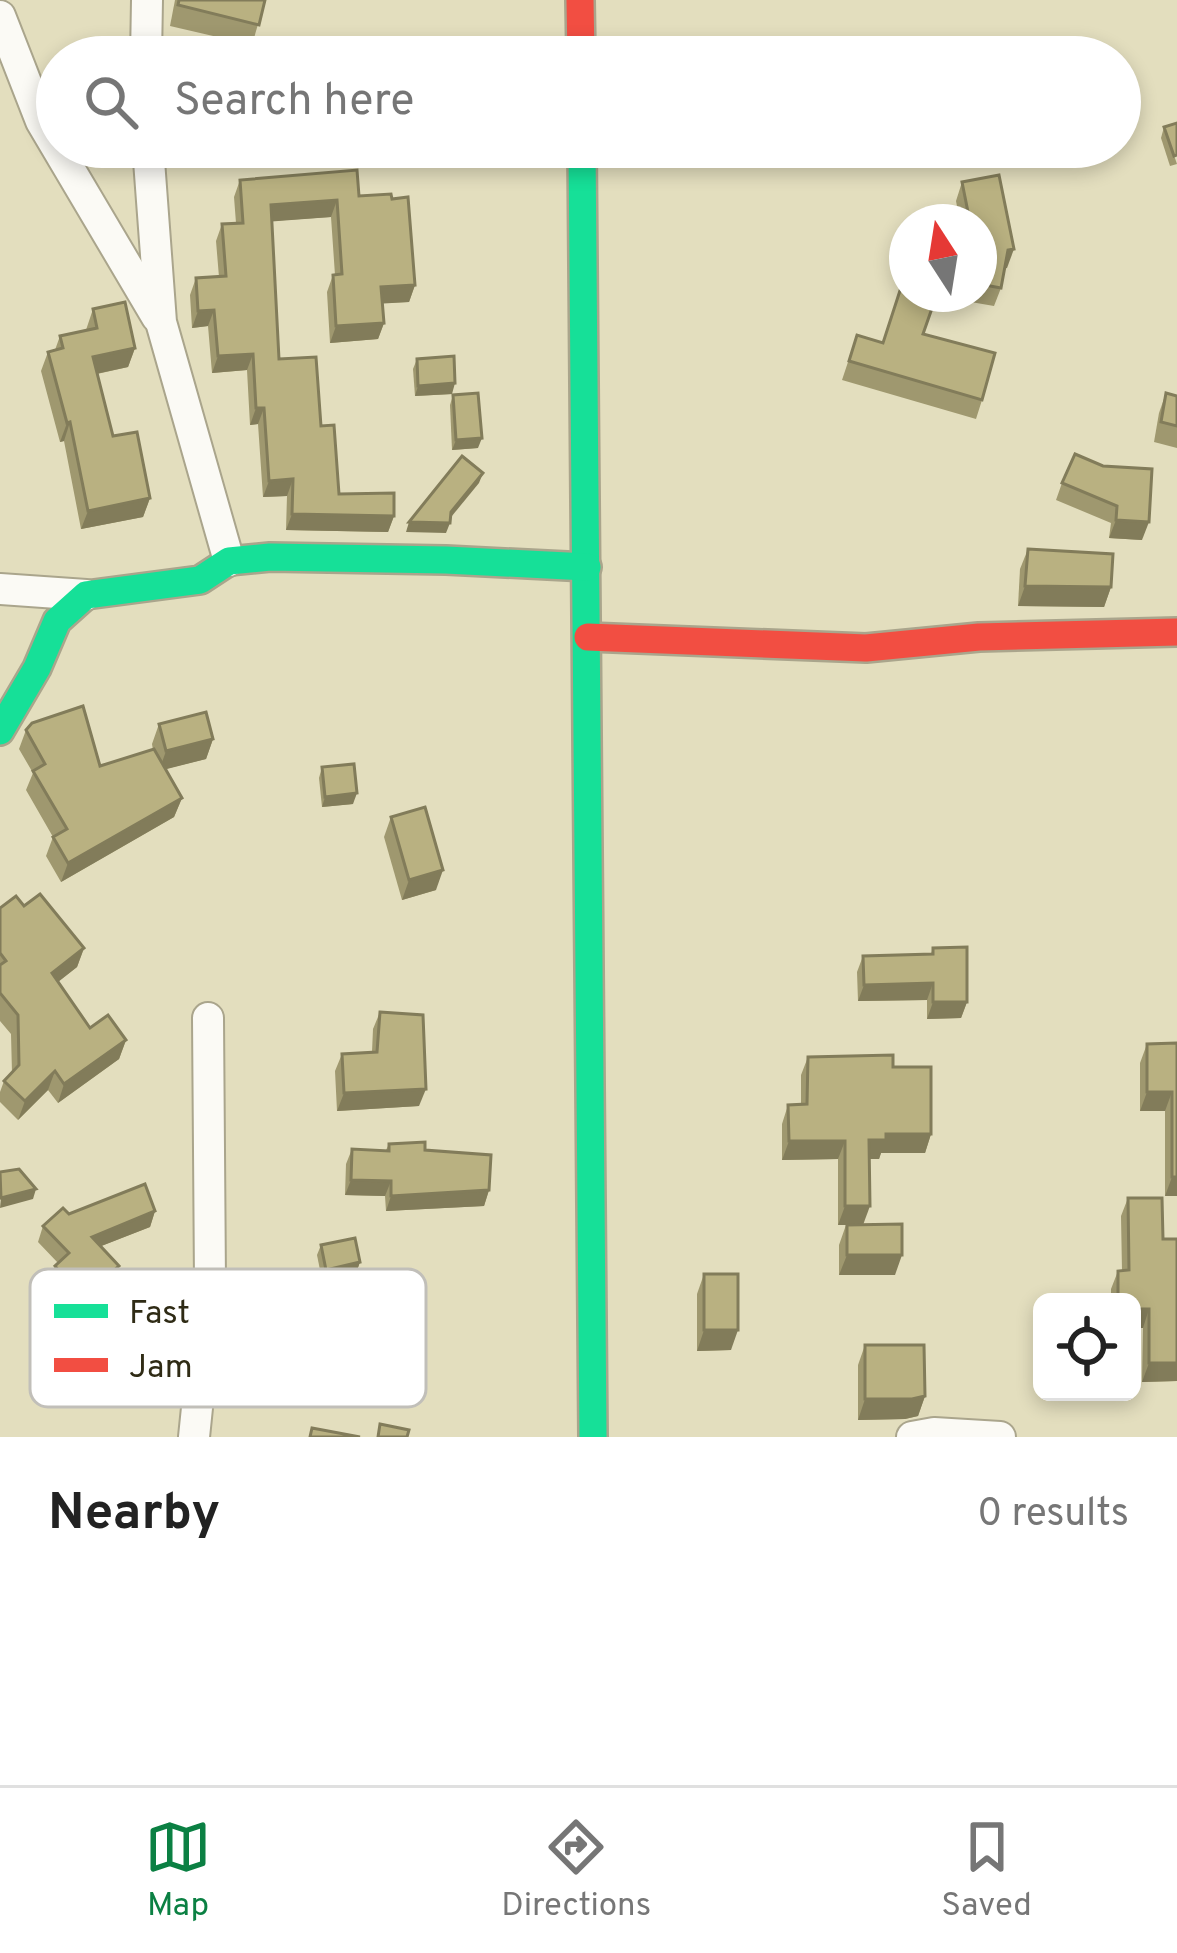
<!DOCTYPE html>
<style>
:root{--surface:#fff;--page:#f2f2f2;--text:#222;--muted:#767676;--line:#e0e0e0;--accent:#0b8043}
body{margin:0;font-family:Overpass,sans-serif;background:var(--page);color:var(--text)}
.controls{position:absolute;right:36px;bottom:36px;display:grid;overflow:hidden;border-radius:18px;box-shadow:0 6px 18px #0003}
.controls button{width:108px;height:108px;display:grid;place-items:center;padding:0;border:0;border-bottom:3px solid var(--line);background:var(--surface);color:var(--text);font:60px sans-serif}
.compass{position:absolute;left:889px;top:204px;width:108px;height:108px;border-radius:50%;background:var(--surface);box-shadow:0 6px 18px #0003;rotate:348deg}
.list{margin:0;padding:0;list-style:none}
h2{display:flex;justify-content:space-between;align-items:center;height:156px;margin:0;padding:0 48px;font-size:51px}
h2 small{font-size:39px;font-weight:400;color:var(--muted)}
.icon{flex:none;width:66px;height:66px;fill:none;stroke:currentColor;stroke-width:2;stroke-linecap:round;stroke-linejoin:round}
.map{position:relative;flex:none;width:1177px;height:1437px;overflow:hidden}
.search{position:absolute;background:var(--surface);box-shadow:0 6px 18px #0003;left:36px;right:36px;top:36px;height:132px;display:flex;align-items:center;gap:30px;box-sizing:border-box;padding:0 42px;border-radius:66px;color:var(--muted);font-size:45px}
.sheet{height:348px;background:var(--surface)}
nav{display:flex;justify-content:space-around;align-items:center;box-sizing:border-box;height:168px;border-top:3px solid var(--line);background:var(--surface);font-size:33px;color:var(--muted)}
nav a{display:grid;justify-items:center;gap:6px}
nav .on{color:var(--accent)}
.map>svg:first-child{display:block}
</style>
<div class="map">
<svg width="1177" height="1437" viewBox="0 0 1177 1437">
<rect width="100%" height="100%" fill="#e3debe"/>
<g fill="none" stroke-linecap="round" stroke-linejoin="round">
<defs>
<g id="street">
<polyline points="0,16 41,121 157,317"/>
<polyline points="146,57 147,0"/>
<polyline points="148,147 161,322 229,561"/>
<polyline points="0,589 86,595"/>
<polyline points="194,1437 210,1281 208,1018"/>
<polyline points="912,1437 934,1433 1000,1437"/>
</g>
<g id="fast">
<polyline points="582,147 593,1437"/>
<polyline points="0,731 37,668 57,621 86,595 200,580 229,561 270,557 446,560 587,567"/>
</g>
<g id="jam">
<polyline points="580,0 581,57"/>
<polyline points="588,637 866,648 979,637 1177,632"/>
</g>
</defs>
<use href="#street" stroke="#aaa58c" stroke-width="34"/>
<use href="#fast" stroke="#aaa58c" stroke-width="32"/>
<use href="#jam" stroke="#aaa58c" stroke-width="32"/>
<use href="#street" stroke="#fbfaf5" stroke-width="30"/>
<use href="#fast" stroke="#16e098" stroke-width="27"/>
<use href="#jam" stroke="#f24e42" stroke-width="27"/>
</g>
<g fill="#9f986f">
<polygon points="175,0 265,0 252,45 170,26"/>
<polygon points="1164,127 1177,164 1170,166 1161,138"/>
<polygon points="240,180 359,196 415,285 409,302 382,303 384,323 378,339 330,343 327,292 333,275 335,275 331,217 271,221 279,359 321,426 339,494 394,516 388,532 286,530 287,496 263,497 258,424 250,425 247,370 212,373 208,326 192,328 190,295 196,278 219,277 216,241 222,224 236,223 234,197"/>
<polygon points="962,182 1007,268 1005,268 1001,288 994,306 936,296 923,334 982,400 976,419 842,380 857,335 882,343 907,294 979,294 979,222 960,222 956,201"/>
<polygon points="93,309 135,348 128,367 97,374 113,436 150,498 143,517 81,529 64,441 60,442 41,371 48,352 55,350 60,336 86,330"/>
<polygon points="417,359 452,394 415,396 413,369"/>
<polygon points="1166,393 1177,396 1177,448 1154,442 1159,413"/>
<polygon points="453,395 478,448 452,450 450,405"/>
<polygon points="1103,466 1142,540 1109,538 1111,523 1056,500 1062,483"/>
<polygon points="1028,549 1111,587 1104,607 1018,606 1020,569"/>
<polygon points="159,724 213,739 206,759 165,769 182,798 174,817 61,882 46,856 53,837 26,790 33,773 19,749 26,730 100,766 153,750 152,744"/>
<polygon points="322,767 353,804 322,807 319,778"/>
<polygon points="391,817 436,890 402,900 384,837"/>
<polygon points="24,906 84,948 77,967 58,982 90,1028 126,1040 119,1059 58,1103 48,1090 18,1120 0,1102 0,1092 4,1081 12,1073 11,1034 0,1021 0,908"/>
<polygon points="933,948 967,1002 961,1018 927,1019 927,1000 858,1001 857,972 863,956 931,954"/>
<polygon points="380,1012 419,1106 337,1111 335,1071 342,1054 372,1052 373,1029"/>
<polygon points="1177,1043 1177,1196 1165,1196 1165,1111 1140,1111 1140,1063 1147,1044"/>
<polygon points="808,1057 893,1067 931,1134 925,1153 881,1153 879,1159 869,1159 863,1225 895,1275 839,1275 839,1245 846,1225 838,1225 838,1159 782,1160 782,1124 788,1105 801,1104 801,1075"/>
<polygon points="389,1144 425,1150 489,1190 484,1206 386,1211 385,1196 345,1195 346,1164 352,1149 386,1150"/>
<polygon points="1128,1198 1163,1239 1177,1381 1142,1382 1143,1328 1132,1302 1111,1302 1111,1289 1118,1271 1122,1271 1121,1216"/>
<polygon points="155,1211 150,1227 101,1246 119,1266 113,1282 72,1318 53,1298 56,1289 49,1282 55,1266 58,1263 38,1242 43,1226 69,1214"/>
<polygon points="321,1245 360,1262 356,1273 322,1280 317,1255"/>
<polygon points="704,1274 731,1350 697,1351 697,1294"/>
<polygon points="329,1323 369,1380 362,1400 312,1390 322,1344"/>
<polygon points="865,1345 925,1396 918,1416 905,1419 858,1420 858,1365"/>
</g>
<g fill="#827c5a">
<polygon points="337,200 331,217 265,222 271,205"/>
<polygon points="1014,249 1007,268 1001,269 1008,250"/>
<polygon points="415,285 409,302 375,304 381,287"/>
<polygon points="214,310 208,326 192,328 198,311"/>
<polygon points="384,323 378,339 330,343 336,326"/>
<polygon points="135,348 128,367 86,376 93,357"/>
<polygon points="253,354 247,370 212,373 218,356"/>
<polygon points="455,383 452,394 415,396 418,386"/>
<polygon points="256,408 264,408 258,424 250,425"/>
<polygon points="70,422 64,441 60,442 67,423"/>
<polygon points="482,438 478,448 452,450 456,440"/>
<polygon points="483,473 479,483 447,522 451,512"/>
<polygon points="293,479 287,496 263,497 269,481"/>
<polygon points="150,498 143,517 81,529 88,511"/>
<polygon points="292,514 394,516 388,532 286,530"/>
<polygon points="1116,520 1149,522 1142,540 1109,538"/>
<polygon points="409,522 450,523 446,533 406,532"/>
<polygon points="1025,586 1111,587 1104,607 1018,606"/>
<polygon points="213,739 206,759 159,771 166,751"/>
<polygon points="357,793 353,804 322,807 325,797"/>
<polygon points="182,798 174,817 61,882 68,863"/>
<polygon points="443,870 436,890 402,900 409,880"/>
<polygon points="84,948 77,967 45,992 52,973"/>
<polygon points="933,983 927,1000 858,1001 864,985"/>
<polygon points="933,1002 967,1002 961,1018 927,1019"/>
<polygon points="126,1040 119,1059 58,1103 64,1084"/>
<polygon points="55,1071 48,1090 18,1120 25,1101"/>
<polygon points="426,1089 419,1106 337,1111 344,1093"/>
<polygon points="1147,1092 1172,1092 1165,1111 1140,1111"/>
<polygon points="886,1134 931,1134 925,1153 881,1153 879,1159 862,1159 869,1140"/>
<polygon points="789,1141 845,1141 838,1159 782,1160"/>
<polygon points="1172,1177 1177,1177 1177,1196 1165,1196"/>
<polygon points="351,1180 391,1181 385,1196 345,1195"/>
<polygon points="36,1189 33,1199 0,1208 1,1198"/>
<polygon points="489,1190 484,1206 386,1211 391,1196"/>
<polygon points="845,1206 870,1206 863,1225 838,1225"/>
<polygon points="155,1211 150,1227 86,1252 92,1237"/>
<polygon points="847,1255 902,1255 895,1275 839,1275"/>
<polygon points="360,1262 356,1273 322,1280 326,1270"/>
<polygon points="119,1266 113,1282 72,1318 77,1303"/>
<polygon points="1132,1309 1149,1309 1143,1328 1132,1328"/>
<polygon points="704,1330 738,1330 731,1350 697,1351"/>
<polygon points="1149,1363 1177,1363 1177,1381 1142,1382"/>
<polygon points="925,1396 918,1416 905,1419 858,1420 865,1399"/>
</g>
<g fill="#b9b181" stroke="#827c5a" stroke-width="3">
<polygon points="179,0 265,0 259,25 178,5"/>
<polygon points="1177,123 1177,155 1174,156 1164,127"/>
<polygon points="357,170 359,196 391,194 392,199 408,197 415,285 381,287 384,323 336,326 333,275 342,274 337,200 271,205 279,359 316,357 321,426 334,425 339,494 394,493 394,516 292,514 293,479 269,481 264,408 256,408 253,354 218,356 214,310 198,311 196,278 226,276 222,224 243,223 240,180"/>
<polygon points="999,175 1014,249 1008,250 1001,288 979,284 979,222 970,222 962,182"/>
<polygon points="907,269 907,294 937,294 923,334 995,353 982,400 849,361 857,335 883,343"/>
<polygon points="125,302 135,348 93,357 113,436 137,432 150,498 88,511 70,422 67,423 48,352 63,348 60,336 97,328 93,309"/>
<polygon points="454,356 455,383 418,386 417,359"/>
<polygon points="478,393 482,438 456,440 453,395"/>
<polygon points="1166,393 1177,396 1177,426 1161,422"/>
<polygon points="1075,454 1103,466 1152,469 1149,522 1116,520 1117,506 1062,483"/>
<polygon points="462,456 483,473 451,512 450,523 409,522"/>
<polygon points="1028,549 1113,554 1111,587 1025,586"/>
<polygon points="83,706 100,766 154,749 182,798 68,863 53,837 67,829 33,771 45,764 26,730 32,723"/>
<polygon points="206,712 213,739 166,751 159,724"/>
<polygon points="354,764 357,793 325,797 322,767"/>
<polygon points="425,807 443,870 409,880 391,817"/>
<polygon points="40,894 84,948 52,973 90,1028 108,1015 126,1040 64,1084 55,1071 25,1101 4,1081 19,1065 18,1015 0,993 0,965 6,961 0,953 0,908 16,896 24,906"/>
<polygon points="967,947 967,1002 933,1002 933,983 864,985 863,956 933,954 933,948"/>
<polygon points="380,1012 423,1015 426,1089 344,1093 342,1054 377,1052"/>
<polygon points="1177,1043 1177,1177 1172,1177 1172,1092 1147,1092 1147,1044"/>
<polygon points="893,1055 893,1067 931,1067 931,1134 886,1134 886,1140 869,1140 870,1206 845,1206 845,1141 789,1141 788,1105 807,1104 808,1057"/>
<polygon points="425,1142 425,1150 491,1155 489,1190 391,1196 391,1181 351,1180 352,1149 389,1151 389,1144"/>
<polygon points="19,1169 36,1189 1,1198 0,1172"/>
<polygon points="145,1184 155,1211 92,1237 119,1266 77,1303 59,1282 64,1277 55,1266 69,1253 43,1226 63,1208 69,1214"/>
<polygon points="1128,1198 1162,1198 1163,1239 1177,1239 1177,1363 1149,1363 1149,1309 1132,1309 1132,1302 1118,1302 1118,1271 1129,1270"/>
<polygon points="902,1224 902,1255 847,1255 847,1225"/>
<polygon points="355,1238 360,1262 326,1270 321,1245"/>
<rect x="704" y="1274" width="34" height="56"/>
<polygon points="865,1345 924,1345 925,1396 912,1399 865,1399"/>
<polygon points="380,1424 409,1430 407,1437 378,1437"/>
<polygon points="312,1428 360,1437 310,1437"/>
</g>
<rect x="30" y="1269" width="396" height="138" rx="18" fill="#fff" stroke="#c1bfb9" stroke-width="3"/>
<rect x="54" y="1304" width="54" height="14" fill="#16e098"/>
<rect x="54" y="1358" width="54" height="14" fill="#f24e42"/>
<g font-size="33" fill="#2f2b15">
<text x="129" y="1323">Fast</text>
<text x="129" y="1377">Jam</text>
</g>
</svg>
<div class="controls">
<button><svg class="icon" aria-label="locate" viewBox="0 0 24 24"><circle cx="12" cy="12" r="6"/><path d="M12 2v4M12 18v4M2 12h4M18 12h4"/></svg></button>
</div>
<svg class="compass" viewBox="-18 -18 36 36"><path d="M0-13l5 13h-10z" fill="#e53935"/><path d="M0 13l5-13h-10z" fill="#767676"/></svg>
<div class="search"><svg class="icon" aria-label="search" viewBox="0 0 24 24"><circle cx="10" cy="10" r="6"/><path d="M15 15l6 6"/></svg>Search here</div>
</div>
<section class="sheet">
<h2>Nearby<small>0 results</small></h2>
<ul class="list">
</ul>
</section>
<nav>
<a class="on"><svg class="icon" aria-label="map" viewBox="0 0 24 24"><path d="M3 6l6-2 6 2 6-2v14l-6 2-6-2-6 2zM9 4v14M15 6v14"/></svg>Map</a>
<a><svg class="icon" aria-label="directions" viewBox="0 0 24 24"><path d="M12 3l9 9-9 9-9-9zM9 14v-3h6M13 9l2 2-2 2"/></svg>Directions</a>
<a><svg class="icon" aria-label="saved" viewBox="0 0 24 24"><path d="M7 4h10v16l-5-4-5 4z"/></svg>Saved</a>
</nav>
